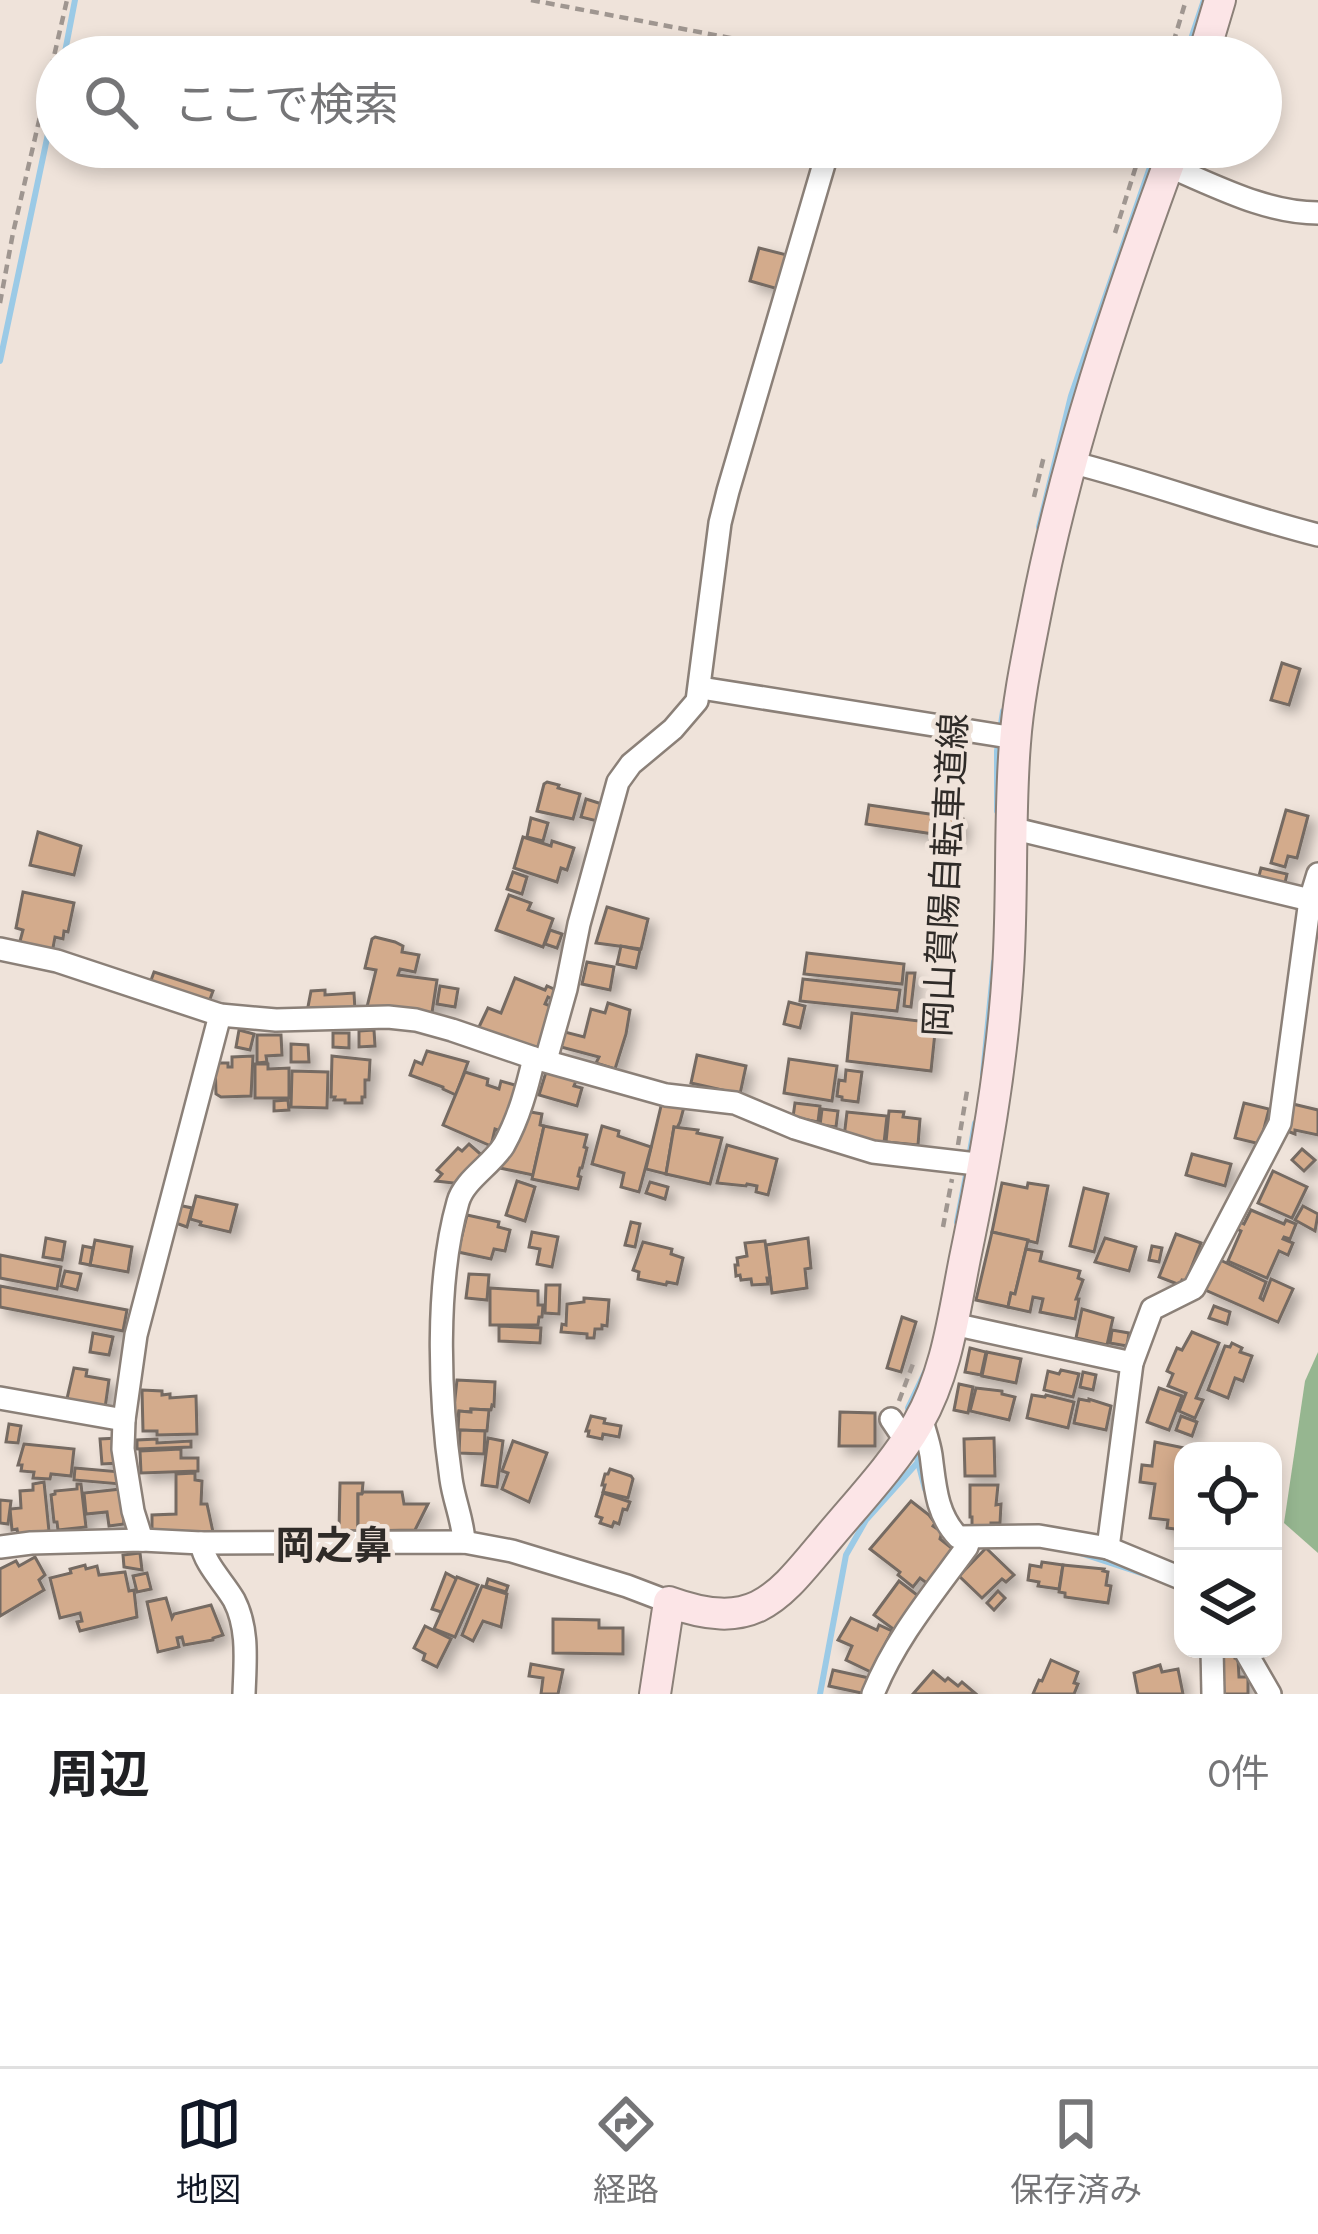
<!DOCTYPE html>
<html lang="ja">
<meta charset="utf-8">
<style>
:root{--surface:#fff;--page:#f6f6f6;--text:#202124;--muted:#757577;--line:#e0e0e0;--accent:#111827}
body{margin:0;font-family:Jost,"Noto Sans JP",sans-serif;background:var(--page);color:var(--text)}
.controls{position:absolute;right:36px;bottom:36px;display:grid;overflow:hidden;border-radius:24px;box-shadow:0 6px 18px #0003}
.controls button{width:108px;height:108px;display:grid;place-items:center;padding:0;border:0;border-bottom:3px solid var(--line);background:var(--surface);color:var(--text);font:60px sans-serif}
.list{margin:0;padding:0;list-style:none}
h2{display:flex;justify-content:space-between;align-items:center;height:156px;margin:0;padding:0 48px;font-size:51px}
h2 small{font-size:39px;font-weight:400;color:var(--muted)}
.icon{flex:none;width:66px;height:66px;fill:none;stroke:currentColor;stroke-width:2;stroke-linecap:round;stroke-linejoin:round}
.map{position:relative;flex:none;width:1318px;height:1694px;overflow:hidden}
.search{position:absolute;background:var(--surface);box-shadow:0 6px 18px #0003;left:36px;right:36px;top:36px;height:132px;display:flex;align-items:center;gap:30px;box-sizing:border-box;padding:0 42px;border-radius:66px;color:var(--muted);font-size:45px}
.sheet{height:372px;background:var(--surface)}
nav{display:flex;justify-content:space-around;align-items:center;box-sizing:border-box;height:168px;border-top:3px solid var(--line);background:var(--surface);font-size:33px;color:var(--muted)}
nav a{display:grid;justify-items:center;gap:6px}
nav .on{color:var(--accent)}
.map>svg:first-child{display:block}
</style>
<div class="map">
<svg width="1318" height="1694" viewBox="0 0 1318 1694">
<defs>
<filter id="shadow"><feDropShadow dx="7" dy="7" stdDeviation="6" flood-color="#0004"/></filter>
</defs>
<rect width="100%" height="100%" fill="#efe3da"/>
<polygon fill="#96b690" points="1318,1352 1318,1553 1284,1523 1305,1381"/>
<g fill="none" stroke-linecap="round" stroke-linejoin="round">
<g stroke="#9bcae6" stroke-width="6">
<polyline points="64,57 75,0"/>
<polyline points="1185,57 1204,0"/>
<polyline points="0,361 57,91"/>
<polyline points="1039,527 1071,396 1157,147"/>
<polyline points="997,811 997,751 1003,711"/>
<polyline points="983,1074 994,962"/>
<polyline points="969,1157 975,1123"/>
<polyline points="957,1222 967,1170"/>
<polyline points="909,1413 908,1408 926,1370"/>
<polyline points="918,1462 925,1489"/>
<polyline points="1080,1553 1147,1575"/>
<polyline points="820,1694 846,1555 866,1520 918,1462 915,1449"/>
</g>
</g>
<g fill="#d3ab8c" stroke="#746a62" stroke-width="3" filter="url(#shadow)">
<polygon points="759,248 787,255 778,289 750,281"/>
<polygon points="1282,663 1300,669 1289,705 1271,700"/>
<polygon points="547,782 559,785 558,788 580,794 573,819 537,811 544,784"/>
<polygon points="586,799 602,804 597,821 581,817"/>
<polygon points="869,805 963,819 960,838 866,824"/>
<polygon points="1286,810 1308,816 1297,858 1288,856 1285,867 1271,863"/>
<polygon points="531,818 548,823 543,841 527,837"/>
<polygon points="38,832 81,846 74,875 30,865"/>
<polygon points="523,837 551,846 552,841 574,848 567,870 561,868 557,882 514,868"/>
<polygon points="1261,868 1287,874 1284,887 1258,880"/>
<polygon points="513,872 527,877 522,894 507,889"/>
<polygon points="23,892 74,903 68,932 64,931 63,939 55,937 52,953 19,945 23,930 16,928"/>
<polygon points="509,895 531,903 528,910 553,919 543,947 496,930"/>
<polygon points="607,907 648,919 641,949 596,943"/>
<polygon points="550,930 562,934 557,948 545,944"/>
<polygon points="375,937 395,942 403,946 402,952 419,955 415,972 400,969 398,975 437,980 431,1019 366,1011 376,970 365,968 372,939"/>
<polygon points="621,946 640,950 636,968 617,964"/>
<polygon points="807,953 904,964 902,984 804,974"/>
<polygon points="587,962 614,967 610,990 582,984"/>
<polygon points="154,972 213,991 209,1002 150,983"/>
<polygon points="907,973 915,973 911,1007 904,1006"/>
<polygon points="515,978 545,990 547,986 556,990 552,999 548,997 545,1004 553,1007 540,1052 478,1029 488,1008 501,1013"/>
<polygon points="803,979 900,990 897,1011 800,1001"/>
<polygon points="440,986 458,989 455,1007 437,1004"/>
<polygon points="325,990 325,995 354,993 355,1010 307,1012 311,991"/>
<polygon points="789,1002 805,1006 800,1028 784,1024"/>
<polygon points="608,1003 630,1010 626,1034 615,1069 596,1063 599,1057 561,1047 565,1032 584,1037 591,1009 605,1013"/>
<polygon points="852,1013 936,1023 931,1071 847,1061"/>
<polygon points="239,1030 254,1034 250,1050 236,1047"/>
<polygon points="374,1030 375,1046 359,1047 359,1031"/>
<polygon points="333,1033 349,1033 349,1048 333,1047"/>
<polygon points="257,1035 281,1035 282,1055 266,1056 267,1062 257,1063"/>
<polygon points="291,1044 308,1045 309,1062 291,1062"/>
<polygon points="427,1051 468,1062 456,1095 443,1089 443,1087 410,1075 415,1061 422,1064"/>
<polygon points="697,1055 746,1066 740,1094 691,1083"/>
<polygon points="253,1056 251,1096 221,1097 216,1094 215,1063 228,1063 228,1067 232,1067 232,1057"/>
<polygon points="332,1056 370,1060 369,1080 365,1080 365,1097 362,1097 362,1103 345,1103 345,1100 334,1100 335,1097 331,1097"/>
<polygon points="789,1059 837,1066 832,1101 784,1093"/>
<polygon points="255,1064 268,1064 268,1069 289,1068 289,1098 255,1098"/>
<polygon points="846,1070 862,1072 858,1102 842,1100 842,1097 837,1096 839,1080 845,1081"/>
<polygon points="292,1071 328,1072 327,1108 291,1107"/>
<polygon points="465,1072 488,1079 487,1085 499,1089 501,1081 522,1087 506,1133 495,1129 491,1146 443,1125"/>
<polygon points="546,1072 576,1081 574,1086 582,1088 577,1106 539,1095"/>
<polygon points="288,1100 289,1110 274,1111 274,1101"/>
<polygon points="662,1102 684,1107 680,1122 677,1128 674,1127 666,1174 646,1169"/>
<polygon points="795,1103 820,1106 818,1122 793,1117"/>
<polygon points="1244,1103 1269,1109 1260,1144 1235,1138"/>
<polygon points="1293,1104 1318,1110 1318,1135 1295,1130 1295,1134 1287,1131"/>
<polygon points="822,1109 838,1111 836,1127 820,1125"/>
<polygon points="525,1111 542,1114 540,1125 544,1126 533,1175 500,1168 503,1154"/>
<polygon points="889,1111 904,1112 903,1117 920,1119 918,1145 886,1142"/>
<polygon points="847,1112 887,1116 884,1143 853,1141 844,1137"/>
<polygon points="544,1126 587,1135 584,1147 587,1148 582,1168 580,1168 578,1176 581,1177 578,1189 532,1179"/>
<polygon points="602,1126 619,1131 618,1136 651,1147 639,1192 621,1187 624,1173 592,1164"/>
<polygon points="674,1127 698,1130 697,1133 722,1138 710,1184 666,1174"/>
<polygon points="469,1144 485,1158 462,1184 436,1181 442,1174 437,1170 458,1148 462,1151"/>
<polygon points="727,1145 777,1159 768,1195 756,1192 757,1186 747,1184 746,1186 717,1183"/>
<polygon points="1302,1149 1315,1160 1304,1171 1292,1160"/>
<polygon points="1192,1154 1231,1164 1225,1186 1186,1175"/>
<polygon points="1273,1171 1307,1187 1292,1218 1258,1203"/>
<polygon points="517,1181 535,1187 525,1221 506,1215"/>
<polygon points="650,1182 668,1187 665,1199 646,1193"/>
<polygon points="1002,1183 1027,1188 1028,1183 1048,1186 1037,1243 992,1232"/>
<polygon points="1084,1188 1108,1194 1094,1252 1070,1246"/>
<polygon points="196,1196 237,1205 230,1232 200,1225 201,1222 190,1219"/>
<polygon points="178,1205 192,1208 187,1227 173,1222"/>
<polygon points="1303,1206 1318,1214 1315,1231 1295,1220"/>
<polygon points="1251,1210 1284,1224 1286,1220 1296,1224 1290,1239 1284,1237 1283,1239 1293,1243 1288,1255 1279,1251 1267,1278 1228,1261 1241,1231 1237,1229 1240,1222 1244,1224"/>
<polygon points="467,1215 499,1222 498,1227 510,1230 505,1251 494,1249 491,1259 458,1252"/>
<polygon points="631,1222 640,1224 635,1247 625,1245"/>
<polygon points="532,1232 558,1237 552,1267 537,1264 540,1249 529,1247"/>
<polygon points="992,1232 1028,1240 1015,1294 1011,1293 1008,1307 976,1300"/>
<polygon points="1176,1234 1201,1243 1186,1281 1182,1280 1180,1285 1159,1277"/>
<polygon points="46,1238 65,1242 62,1260 43,1257"/>
<polygon points="808,1238 811,1268 805,1269 807,1288 772,1293 766,1245"/>
<polygon points="1105,1238 1136,1247 1129,1271 1095,1262"/>
<polygon points="95,1240 132,1247 128,1272 90,1265"/>
<polygon points="765,1241 770,1278 767,1278 768,1284 752,1285 751,1279 741,1280 740,1275 736,1276 735,1265 738,1265 737,1258 747,1256 745,1243"/>
<polygon points="643,1242 672,1249 671,1254 683,1258 677,1284 667,1282 666,1285 638,1279 639,1272 633,1270"/>
<polygon points="83,1246 93,1248 90,1265 80,1263"/>
<polygon points="1152,1246 1162,1248 1159,1262 1149,1260"/>
<polygon points="1026,1249 1042,1252 1040,1261 1080,1271 1078,1278 1083,1280 1076,1299 1079,1299 1075,1319 1040,1312 1043,1299 1033,1297 1030,1312 1008,1307 1011,1293 1015,1294"/>
<polygon points="0,1255 61,1267 57,1289 0,1278"/>
<polygon points="1216,1258 1266,1282 1260,1298 1263,1300 1271,1279 1293,1289 1278,1322 1203,1289"/>
<polygon points="65,1271 81,1274 77,1290 61,1286"/>
<polygon points="469,1274 489,1275 487,1300 466,1298"/>
<polygon points="546,1285 560,1285 559,1314 545,1313"/>
<polygon points="0,1286 127,1310 123,1331 0,1307"/>
<polygon points="490,1288 538,1291 538,1305 543,1305 542,1317 539,1317 538,1325 490,1325"/>
<polygon points="584,1298 609,1300 607,1326 602,1325 602,1329 595,1329 594,1338 587,1338 587,1334 561,1332 562,1324 566,1325 567,1304 584,1302"/>
<polygon points="1214,1306 1230,1312 1227,1324 1209,1318"/>
<polygon points="1082,1309 1113,1318 1107,1345 1076,1338"/>
<polygon points="902,1317 916,1322 901,1372 887,1368"/>
<polygon points="499,1326 541,1328 540,1343 499,1341"/>
<polygon points="1112,1330 1129,1333 1127,1346 1110,1343"/>
<polygon points="1192,1332 1219,1343 1196,1398 1203,1400 1195,1418 1179,1411 1186,1393 1168,1386 1173,1374 1167,1371 1177,1348 1182,1350"/>
<polygon points="93,1333 113,1337 109,1355 90,1352"/>
<polygon points="1232,1343 1242,1348 1240,1352 1252,1356 1243,1381 1235,1378 1228,1398 1208,1390 1225,1346 1230,1347"/>
<polygon points="970,1348 986,1352 981,1375 965,1372"/>
<polygon points="987,1352 1021,1359 1016,1383 982,1376"/>
<polygon points="74,1368 87,1370 86,1376 109,1380 105,1408 66,1403"/>
<polygon points="1061,1370 1079,1374 1073,1397 1044,1390 1048,1371 1059,1374"/>
<polygon points="1083,1372 1096,1375 1093,1390 1080,1387"/>
<polygon points="457,1380 495,1382 494,1406 492,1405 491,1410 471,1409 471,1412 459,1411 458,1416 453,1416"/>
<polygon points="959,1384 973,1387 968,1413 954,1410"/>
<polygon points="976,1388 1002,1391 1002,1394 1015,1397 1009,1420 970,1411"/>
<polygon points="1159,1388 1182,1396 1169,1430 1147,1422"/>
<polygon points="142,1390 162,1391 162,1395 170,1394 170,1398 196,1396 197,1434 157,1435 157,1431 143,1431"/>
<polygon points="1032,1395 1045,1397 1046,1395 1074,1402 1068,1428 1027,1418"/>
<polygon points="1079,1399 1089,1401 1089,1399 1111,1406 1106,1430 1074,1423"/>
<polygon points="471,1409 489,1410 487,1431 458,1430 459,1411 471,1412"/>
<polygon points="840,1412 875,1413 875,1446 839,1446"/>
<polygon points="591,1416 605,1419 604,1423 621,1426 619,1437 603,1434 602,1439 588,1436 589,1431 586,1431"/>
<polygon points="1181,1416 1197,1422 1192,1436 1176,1430"/>
<polygon points="9,1424 21,1426 18,1443 6,1442"/>
<polygon points="460,1430 485,1431 484,1454 459,1453"/>
<polygon points="118,1438 119,1463 102,1464 100,1439"/>
<polygon points="488,1438 503,1441 497,1487 482,1485"/>
<polygon points="994,1438 995,1476 965,1476 964,1439"/>
<polygon points="157,1439 157,1443 191,1441 191,1447 137,1449 137,1440"/>
<polygon points="513,1441 547,1453 529,1502 502,1489 508,1473 502,1471"/>
<polygon points="1155,1442 1194,1450 1183,1451 1183,1530 1167,1528 1168,1520 1150,1518 1155,1484 1140,1482 1142,1465 1152,1466"/>
<polygon points="24,1444 74,1449 71,1476 51,1474 50,1479 33,1478 34,1472 21,1471 22,1465 18,1465"/>
<polygon points="181,1449 181,1458 198,1458 198,1471 141,1473 140,1451"/>
<polygon points="75,1468 121,1472 120,1484 74,1480"/>
<polygon points="610,1469 631,1476 633,1479 628,1498 603,1492 605,1485 602,1485 605,1474 608,1474"/>
<polygon points="195,1473 195,1480 202,1481 201,1504 207,1504 213,1532 152,1532 152,1515 176,1514 176,1474"/>
<polygon points="44,1482 49,1531 18,1534 17,1529 12,1530 10,1509 21,1508 20,1491 33,1490 33,1484"/>
<polygon points="340,1483 363,1483 362,1494 358,1494 358,1531 339,1530"/>
<polygon points="77,1484 81,1484 86,1527 58,1530 57,1522 54,1522 51,1495 55,1494 55,1491 77,1489"/>
<polygon points="970,1485 998,1485 996,1505 1001,1504 1000,1523 991,1523 991,1528 972,1528 972,1517 970,1517"/>
<polygon points="121,1489 124,1524 109,1526 107,1512 86,1514 84,1493"/>
<polygon points="363,1492 402,1492 404,1504 428,1504 415,1530 358,1531 358,1494 362,1494"/>
<polygon points="603,1493 630,1502 627,1510 623,1509 619,1524 614,1522 612,1527 600,1523 602,1518 596,1516"/>
<polygon points="0,1500 11,1501 8,1524 0,1523"/>
<polygon points="911,1501 929,1515 935,1523 933,1526 942,1532 940,1539 954,1550 928,1584 920,1578 913,1587 898,1575 900,1572 870,1549"/>
<polygon points="986,1548 1014,1575 1006,1582 1002,1579 982,1598 959,1576"/>
<polygon points="140,1553 142,1570 124,1567 123,1555"/>
<polygon points="35,1557 45,1575 39,1580 44,1590 0,1616 0,1569 16,1561 19,1566"/>
<polygon points="1042,1562 1063,1565 1059,1589 1038,1586 1039,1582 1028,1580 1030,1565 1041,1567"/>
<polygon points="85,1565 86,1569 97,1566 99,1575 125,1572 129,1591 134,1590 137,1617 80,1631 77,1622 82,1621 80,1613 60,1618 50,1578 71,1573 70,1569"/>
<polygon points="1063,1565 1104,1569 1103,1571 1108,1572 1106,1585 1111,1586 1108,1603 1065,1597 1065,1593 1059,1592"/>
<polygon points="147,1573 151,1589 137,1592 133,1576"/>
<polygon points="446,1573 457,1579 444,1611 441,1612 432,1609"/>
<polygon points="457,1577 478,1585 455,1637 434,1629"/>
<polygon points="488,1579 508,1586 506,1592 486,1586"/>
<polygon points="899,1581 921,1598 896,1631 874,1615"/>
<polygon points="482,1586 507,1594 501,1627 483,1621 473,1641 462,1635"/>
<polygon points="998,1591 1005,1598 994,1610 987,1603"/>
<polygon points="166,1598 172,1618 174,1614 211,1605 223,1635 213,1638 213,1640 184,1645 182,1637 177,1638 179,1647 158,1652 147,1602"/>
<polygon points="851,1618 877,1630 879,1625 892,1631 871,1672 846,1660 852,1646 838,1640"/>
<polygon points="553,1619 599,1620 599,1628 623,1628 623,1654 553,1653"/>
<polygon points="425,1626 451,1639 437,1667 423,1660 425,1654 414,1648"/>
<polygon points="1221,1649 1234,1649 1235,1658 1238,1658 1239,1677 1248,1677 1248,1694 1224,1694"/>
<polygon points="1051,1660 1078,1672 1074,1683 1078,1684 1074,1694 1033,1694 1039,1680 1042,1681"/>
<polygon points="531,1664 563,1670 558,1694 541,1694 543,1678 529,1676"/>
<polygon points="1160,1665 1162,1672 1178,1669 1183,1694 1138,1694 1134,1673"/>
<polygon points="833,1670 869,1678 866,1694 829,1686"/>
<polygon points="933,1671 945,1681 948,1678 958,1686 962,1682 975,1693 913,1694"/>
</g>
<g fill="none" stroke-linecap="round" stroke-linejoin="round">
<defs>
<g id="street">
<path d="M 1168,166 C 1216,186 1266,213 1318,213"/>
<path d="M 1070,462 C 1154,483 1234,514 1318,535"/>
<polyline points="701,688 1015,738"/>
<polyline points="1011,828 1310,900"/>
<polyline points="0,949 57,961 220,1015 276,1020 388,1017 416,1020 452,1030 534,1058 666,1095 735,1103 795,1128 873,1152 985,1165"/>
<polyline points="546,1060 566,989 579,924 618,782 631,764 673,729 697,701 720,523 728,491 829,147"/>
<polyline points="953,1324 1132,1363"/>
<polyline points="0,1398 124,1420"/>
<path d="M 921,1417 C 924,1429 929,1442 931,1455 C 935,1485 936,1514 958,1537 L 1039,1536 L 1108,1548 L 1183,1579"/>
<polyline points="891,1419 905,1440"/>
<polyline points="142,1540 133,1511 123,1449 124,1420 136,1335 220,1015"/>
<path d="M 464,1542 C 463,1520 454,1501 451,1479 C 439,1396 435,1283 458,1202 C 464,1180 492,1165 504,1145 C 519,1118 527,1088 534,1058"/>
<path d="M 201,1543 C 205,1565 223,1581 234,1600 C 249,1629 245,1662 244,1694"/>
<polyline points="0,1547 31,1543 142,1540 201,1543 464,1542 512,1551 627,1586 669,1602"/>
<polyline points="1108,1548 1132,1363 1152,1309 1194,1288 1280,1123 1310,900 1318,874"/>
<polyline points="1212,1649 1213,1694"/>
<polyline points="1244,1649 1270,1694"/>
<path d="M 873,1694 C 895,1639 932,1595 967,1547 L 970,1538"/>
</g>
<g id="secondary">
<polyline points="1203,57 1220,0"/>
<path d="M 655,1694 L 669,1602 C 755,1633 777,1599 828,1538 C 858,1502 895,1463 918,1423 C 947,1373 954,1313 965,1258 C 985,1162 1002,1067 1008,970 C 1013,894 1009,818 1015,743 C 1018,701 1027,658 1035,617 C 1066,456 1118,301 1175,147"/>
</g>
</defs>
<use href="#street" stroke="#8b8078" stroke-width="26"/>
<use href="#secondary" stroke="#8b8078" stroke-width="34"/>
<g stroke="#9f9690" stroke-width="4.5" stroke-dasharray="9 6" stroke-linecap="butt">
<polyline points="531,0 741,40 809,57"/>
<polyline points="1169,57 1186,0"/>
<polyline points="1115,233 1142,147"/>
<polyline points="0,303 13,233 67,0"/>
<polyline points="1034,497 1044,456"/>
<polyline points="958,1145 967,1091"/>
<polyline points="943,1227 952,1179"/>
<polyline points="899,1401 914,1361"/>
</g>
<use href="#street" stroke="#fff" stroke-width="21"/>
<use href="#secondary" stroke="#fce5e7" stroke-width="30"/>
</g>
<g text-anchor="middle" dominant-baseline="central" stroke-width="9" stroke-linejoin="round" paint-order="stroke">
<g font-size="36" fill="#2f2b28" stroke="#efe3da">
<text transform="translate(945 875) rotate(-87)">岡山賀陽自転車道線</text>
</g>
<g font-size="39" font-weight="bold" fill="#2f2b28" stroke="#efe3da">
<text x="334" y="1545">岡之鼻</text>
</g>
</g>
</svg>
<div class="controls">
<button><svg class="icon" aria-label="locate" viewBox="0 0 24 24"><circle cx="12" cy="12" r="6"/><path d="M12 2v4M12 18v4M2 12h4M18 12h4"/></svg></button>
<button><svg class="icon" aria-label="layers" viewBox="0 0 24 24"><path d="M12 4l9 5-9 5-9-5zM3 14l9 5 9-5"/></svg></button>
</div>
<div class="search"><svg class="icon" aria-label="search" viewBox="0 0 24 24"><circle cx="10" cy="10" r="6"/><path d="M15 15l6 6"/></svg>ここで検索</div>
</div>
<section class="sheet">
<h2>周辺<small>0件</small></h2>
<ul class="list">
</ul>
</section>
<nav>
<a class="on"><svg class="icon" aria-label="map" viewBox="0 0 24 24"><path d="M3 6l6-2 6 2 6-2v14l-6 2-6-2-6 2zM9 4v14M15 6v14"/></svg>地図</a>
<a><svg class="icon" aria-label="directions" viewBox="0 0 24 24"><path d="M12 3l9 9-9 9-9-9zM9 14v-3h6M13 9l2 2-2 2"/></svg>経路</a>
<a><svg class="icon" aria-label="saved" viewBox="0 0 24 24"><path d="M7 4h10v16l-5-4-5 4z"/></svg>保存済み</a>
</nav>
